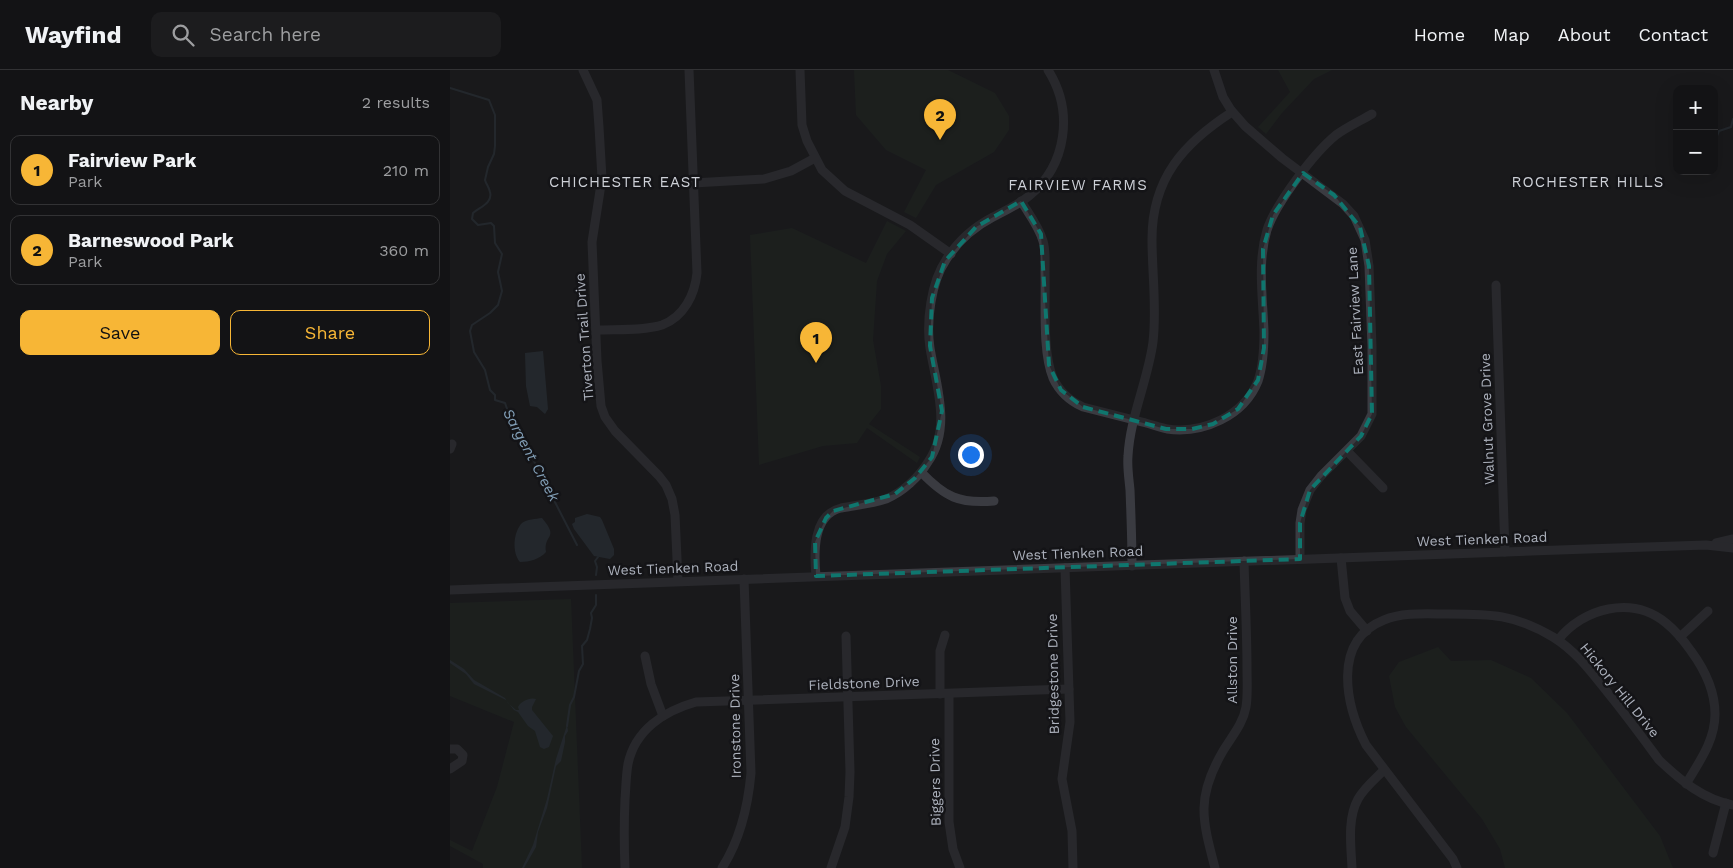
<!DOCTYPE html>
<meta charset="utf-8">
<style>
:root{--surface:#131315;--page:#1c1c1e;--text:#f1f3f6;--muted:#9d9ea0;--line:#323234;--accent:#f7b636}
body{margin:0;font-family:"Work Sans",sans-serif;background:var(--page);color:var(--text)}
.controls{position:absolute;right:15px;top:15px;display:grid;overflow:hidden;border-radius:10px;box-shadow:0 5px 20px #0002}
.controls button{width:45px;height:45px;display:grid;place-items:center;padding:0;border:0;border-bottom:1px solid var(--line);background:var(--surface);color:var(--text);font:25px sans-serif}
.you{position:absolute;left:520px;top:384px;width:18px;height:18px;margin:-12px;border:4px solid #fff;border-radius:50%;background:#1a73e8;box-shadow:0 0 0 8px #1a73e833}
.badge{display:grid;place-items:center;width:32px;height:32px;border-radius:50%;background:var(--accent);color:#111;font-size:16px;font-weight:700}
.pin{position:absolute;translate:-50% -41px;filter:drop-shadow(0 1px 2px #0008)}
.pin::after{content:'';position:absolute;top:26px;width:18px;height:15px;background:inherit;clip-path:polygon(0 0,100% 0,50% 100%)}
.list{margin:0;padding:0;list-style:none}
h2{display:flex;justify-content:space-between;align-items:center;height:65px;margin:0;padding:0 20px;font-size:21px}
h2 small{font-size:16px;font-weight:400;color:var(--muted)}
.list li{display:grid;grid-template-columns:32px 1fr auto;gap:15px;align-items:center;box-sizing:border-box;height:70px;margin:0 10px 10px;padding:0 10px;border:1px solid var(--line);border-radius:10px}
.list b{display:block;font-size:19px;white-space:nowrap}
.list p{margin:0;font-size:16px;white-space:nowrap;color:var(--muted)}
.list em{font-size:16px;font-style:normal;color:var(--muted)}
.actions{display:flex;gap:10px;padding:15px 20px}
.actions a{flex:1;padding:11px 0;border:1px solid var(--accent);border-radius:10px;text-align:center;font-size:18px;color:var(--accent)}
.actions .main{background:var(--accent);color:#111}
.icon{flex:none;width:28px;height:28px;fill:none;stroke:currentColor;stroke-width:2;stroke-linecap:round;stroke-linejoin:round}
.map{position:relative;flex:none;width:1283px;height:798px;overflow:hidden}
header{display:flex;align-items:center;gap:30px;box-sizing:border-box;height:70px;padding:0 25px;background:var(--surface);border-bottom:1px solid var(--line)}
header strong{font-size:24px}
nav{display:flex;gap:28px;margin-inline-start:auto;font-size:18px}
.search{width:350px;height:45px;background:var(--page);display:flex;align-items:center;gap:12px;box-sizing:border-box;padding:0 18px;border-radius:10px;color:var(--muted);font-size:19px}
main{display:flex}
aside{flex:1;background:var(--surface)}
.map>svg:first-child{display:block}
</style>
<header>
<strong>Wayfind</strong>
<div class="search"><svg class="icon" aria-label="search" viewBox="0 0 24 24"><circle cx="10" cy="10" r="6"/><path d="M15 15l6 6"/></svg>Search here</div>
<nav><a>Home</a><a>Map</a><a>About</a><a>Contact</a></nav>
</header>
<main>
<aside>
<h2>Nearby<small>2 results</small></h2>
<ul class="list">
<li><span class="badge">1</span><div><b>Fairview Park</b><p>Park</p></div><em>210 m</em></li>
<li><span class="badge">2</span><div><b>Barneswood Park</b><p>Park</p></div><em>360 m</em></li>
</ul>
<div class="actions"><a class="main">Save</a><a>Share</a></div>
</aside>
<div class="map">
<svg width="1283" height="798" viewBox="0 0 1283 798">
<rect width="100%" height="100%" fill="#19191c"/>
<g fill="#1f2720">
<polygon points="404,0 498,0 545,23 559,46 559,60 544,82 486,115 466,148 454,142 476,100 436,80 406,45"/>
<polygon points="828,0 882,0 864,9 832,43 816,64 808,57 840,22"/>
<polygon points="437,151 456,161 437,184 427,211 423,270 431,316 431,339 419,354 470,387 467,393 417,358 407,373 373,376 309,395 300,165 342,158 416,193"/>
<polygon points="121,529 132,798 33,798 33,794 0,776 0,770 22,781 47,717 64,652 0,626 0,533"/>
<polygon points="988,577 1001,591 1041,590 1081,608 1117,643 1210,766 1223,798 1055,798 1050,779 1032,749 956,657 945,637 939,606 949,592"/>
</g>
<g fill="#2f3941">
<polygon points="93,281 98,339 95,344 87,337 80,336 76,316 75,283"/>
<polygon points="137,444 150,447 152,450 164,479 164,485 160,489 144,486 124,459 122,454 125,452 125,448"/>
<path d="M 92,448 C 110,469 93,464 96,482 C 90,489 79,492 70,492 C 62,483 63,462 72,453 C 77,449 86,449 92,448 Z"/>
<path d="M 0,590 L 14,599 L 24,610 L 55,628 L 58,633 L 66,640 L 69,640 L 68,637 C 71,631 80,627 86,629 L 82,637 L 82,640 L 103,666 L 99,677 L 94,679 L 90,677 L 85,661 L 78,656 L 68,642 L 64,640 L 56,630 L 24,614 L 16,604 L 0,593 Z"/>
<polygon points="117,655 118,661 115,666 115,672 111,691 106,696 97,738 88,762 86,777 74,798 72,798 83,775 97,729 106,689"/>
</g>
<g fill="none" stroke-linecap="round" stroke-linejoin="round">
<g stroke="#2f3941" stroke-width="2">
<path d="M 0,18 L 39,30 L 45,45 L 45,76 L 44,84 L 38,97 L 35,110 C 36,114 39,117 40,122 C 43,133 30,137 23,143 L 22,149 L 28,155 L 41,153 L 44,156 L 45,173 L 52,184 L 48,202 L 52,221 L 48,235 L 40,243 L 22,255 L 20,261 L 24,282 L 35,300 L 40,320 L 45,325 L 45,330 L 55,333 L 61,350 L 67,356 L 69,362 L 127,475"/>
<polyline points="1264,73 1269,61 1281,57 1283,49"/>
<polyline points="1237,104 1239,101"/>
<polyline points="146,505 147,497 145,491 148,487"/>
<polyline points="117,656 120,635 124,627 129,601 133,594 132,576 137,570 140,559 142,548 141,543 146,535 146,525"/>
</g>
<g stroke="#3a3b41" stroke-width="9">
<polyline points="133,0 147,30 149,57 152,108 142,172 147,291 151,336 155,347 165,361 209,406 216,415 222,429 225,445 228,511"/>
<polyline points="350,0 352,55 357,71 372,100 395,121 460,155 501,184"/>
<polyline points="764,0 773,27 781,40 795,56 832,88 893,134 904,146 915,170 919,196 922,277 922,344 911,366 871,406 860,420 852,440 850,453 850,489"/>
<polyline points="243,113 314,109 341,101 365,88"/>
<path d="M 571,131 C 579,144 589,157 593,171 C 596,181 595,192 595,202 C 596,232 592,282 603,308 C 609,321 620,331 633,337 C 652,342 672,347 692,352 C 700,354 709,357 717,359 C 753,364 794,346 808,311 C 813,296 814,278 814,262 C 813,228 807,193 817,160 C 826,133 864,83 886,65 C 897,57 910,51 922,44"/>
<polyline points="1046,215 1055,482"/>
<path d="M 146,260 C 166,259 193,261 212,255 C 234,247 245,224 247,203 L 239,0"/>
<polyline points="0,379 2,374"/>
<polyline points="897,381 933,418"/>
<path d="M 471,402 C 495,427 509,434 544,431"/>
<polyline points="1266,473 1283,469"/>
<polyline points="891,488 895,528 900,541 917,561"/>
<path d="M 682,496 C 682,470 681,445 680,420 C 679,409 677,397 678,386 C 680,347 698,310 703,272 C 707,238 702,203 702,169 C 702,108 734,73 782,42"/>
<polyline points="615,498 620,652 612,709 622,761 623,798"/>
<path d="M 366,506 C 364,484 362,445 391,438 C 406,435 421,434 436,429 C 453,422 469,407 478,392 C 502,358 486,315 480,278 C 476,252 481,212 496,190 C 507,172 524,157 543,147 C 555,141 568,135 579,126 C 617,95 624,41 598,0"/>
<polyline points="0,520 1137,479 1256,475 1283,478"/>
<polyline points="1230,567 1258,541"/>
<path d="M 1108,570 C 1133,538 1182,525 1216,553 C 1226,561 1234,571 1241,581 C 1255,600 1265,620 1265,644 C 1265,671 1249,692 1236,714"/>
<polyline points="195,586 201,614 213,646"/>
<polyline points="490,624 490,581 495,565"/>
<polyline points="499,624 499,752 503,779 510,798"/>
<polyline points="0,679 7,679 13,685 12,691 0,699"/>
<polyline points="1263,783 1276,733"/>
<path d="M 175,798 C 174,775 174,752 175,729 C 176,717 176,705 178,694 C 185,660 214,641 246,632 L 619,619"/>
<path d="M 272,798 C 290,770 298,736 301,703 L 294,509"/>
<polyline points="381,798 395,757 399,727 400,702 396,566"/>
<path d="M 765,798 C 752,749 746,727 773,681 C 782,666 793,654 796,637 C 798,625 797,611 797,599 C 797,563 795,527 794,491"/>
<path d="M 902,798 C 901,776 897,749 908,729 C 914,718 925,709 934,700"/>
<path d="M 1007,798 L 1003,789 L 916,675 C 896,636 881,571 934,550 C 953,542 977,544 998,544 C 1041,544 1064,544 1103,567 C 1126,581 1142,603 1158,623 C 1176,645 1192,667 1209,690 C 1230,710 1254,730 1283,735"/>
</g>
</g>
<path d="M0 0H1283V798H0ZM 853,103 L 884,125 L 910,157 L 919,196 L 922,344 L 911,366 L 860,420 L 850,453 L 850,489 L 366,506 L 365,472 L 376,448 L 383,441 L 445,424 L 465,408 L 482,387 L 492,341 L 480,276 L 482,228 L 495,191 L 526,157 L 571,131 L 591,164 L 599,295 L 611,320 L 633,337 L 716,359 L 742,359 L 763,354 L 788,339 L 808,310 L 814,278 L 813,179 L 823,145 Z" fill="#19191c" fill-opacity=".55" fill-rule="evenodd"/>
<path fill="none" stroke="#0f766e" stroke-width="4" stroke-dasharray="10 6" stroke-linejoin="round" d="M 853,103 L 884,125 L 910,157 L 919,196 L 922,344 L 911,366 L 860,420 L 850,453 L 850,489 L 366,506 L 365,472 L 376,448 L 383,441 L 445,424 L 465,408 L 482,387 L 492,341 L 480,276 L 482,228 L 495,191 L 526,157 L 571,131 L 591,164 L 599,295 L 611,320 L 633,337 L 716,359 L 742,359 L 763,354 L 788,339 L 808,310 L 814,278 L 813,179 L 823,145 Z"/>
<g text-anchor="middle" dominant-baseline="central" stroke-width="5" stroke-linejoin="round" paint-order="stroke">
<g font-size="14" fill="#acb1bc" stroke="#141417">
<text transform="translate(905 241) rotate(-93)">East Fairview Lane</text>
<text transform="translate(134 267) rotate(-94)">Tiverton Trail Drive</text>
<text transform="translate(1037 349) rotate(-92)">Walnut Grove Drive</text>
<text transform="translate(1032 469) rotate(-2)">West Tienken Road</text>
<text transform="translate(628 483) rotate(-2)">West Tienken Road</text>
<text transform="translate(223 498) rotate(-2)">West Tienken Road</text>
<text transform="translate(782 590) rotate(-90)">Allston Drive</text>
<text transform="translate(603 604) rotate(-91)">Bridgestone Drive</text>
<text transform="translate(414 613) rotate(-2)">Fieldstone Drive</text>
<text transform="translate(1170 620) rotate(51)">Hickory Hill Drive</text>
<text transform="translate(285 656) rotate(-91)">Ironstone Drive</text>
<text transform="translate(485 712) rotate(-91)">Biggers Drive</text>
</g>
<g font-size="15" letter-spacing="1" fill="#cdd0d7" stroke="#141417">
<text x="175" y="112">CHICHESTER EAST</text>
<text x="1138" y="112">ROCHESTER HILLS</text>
<text x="628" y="115">FAIRVIEW FARMS</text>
</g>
<g font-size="15" font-style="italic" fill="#829fb7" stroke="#141417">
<text transform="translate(81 385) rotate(62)">Sargent Creek</text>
</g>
</g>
</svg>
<div class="controls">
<button>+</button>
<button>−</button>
</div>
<div class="you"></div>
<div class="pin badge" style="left:366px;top:293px">1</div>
<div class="pin badge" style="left:490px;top:70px">2</div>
</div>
</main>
